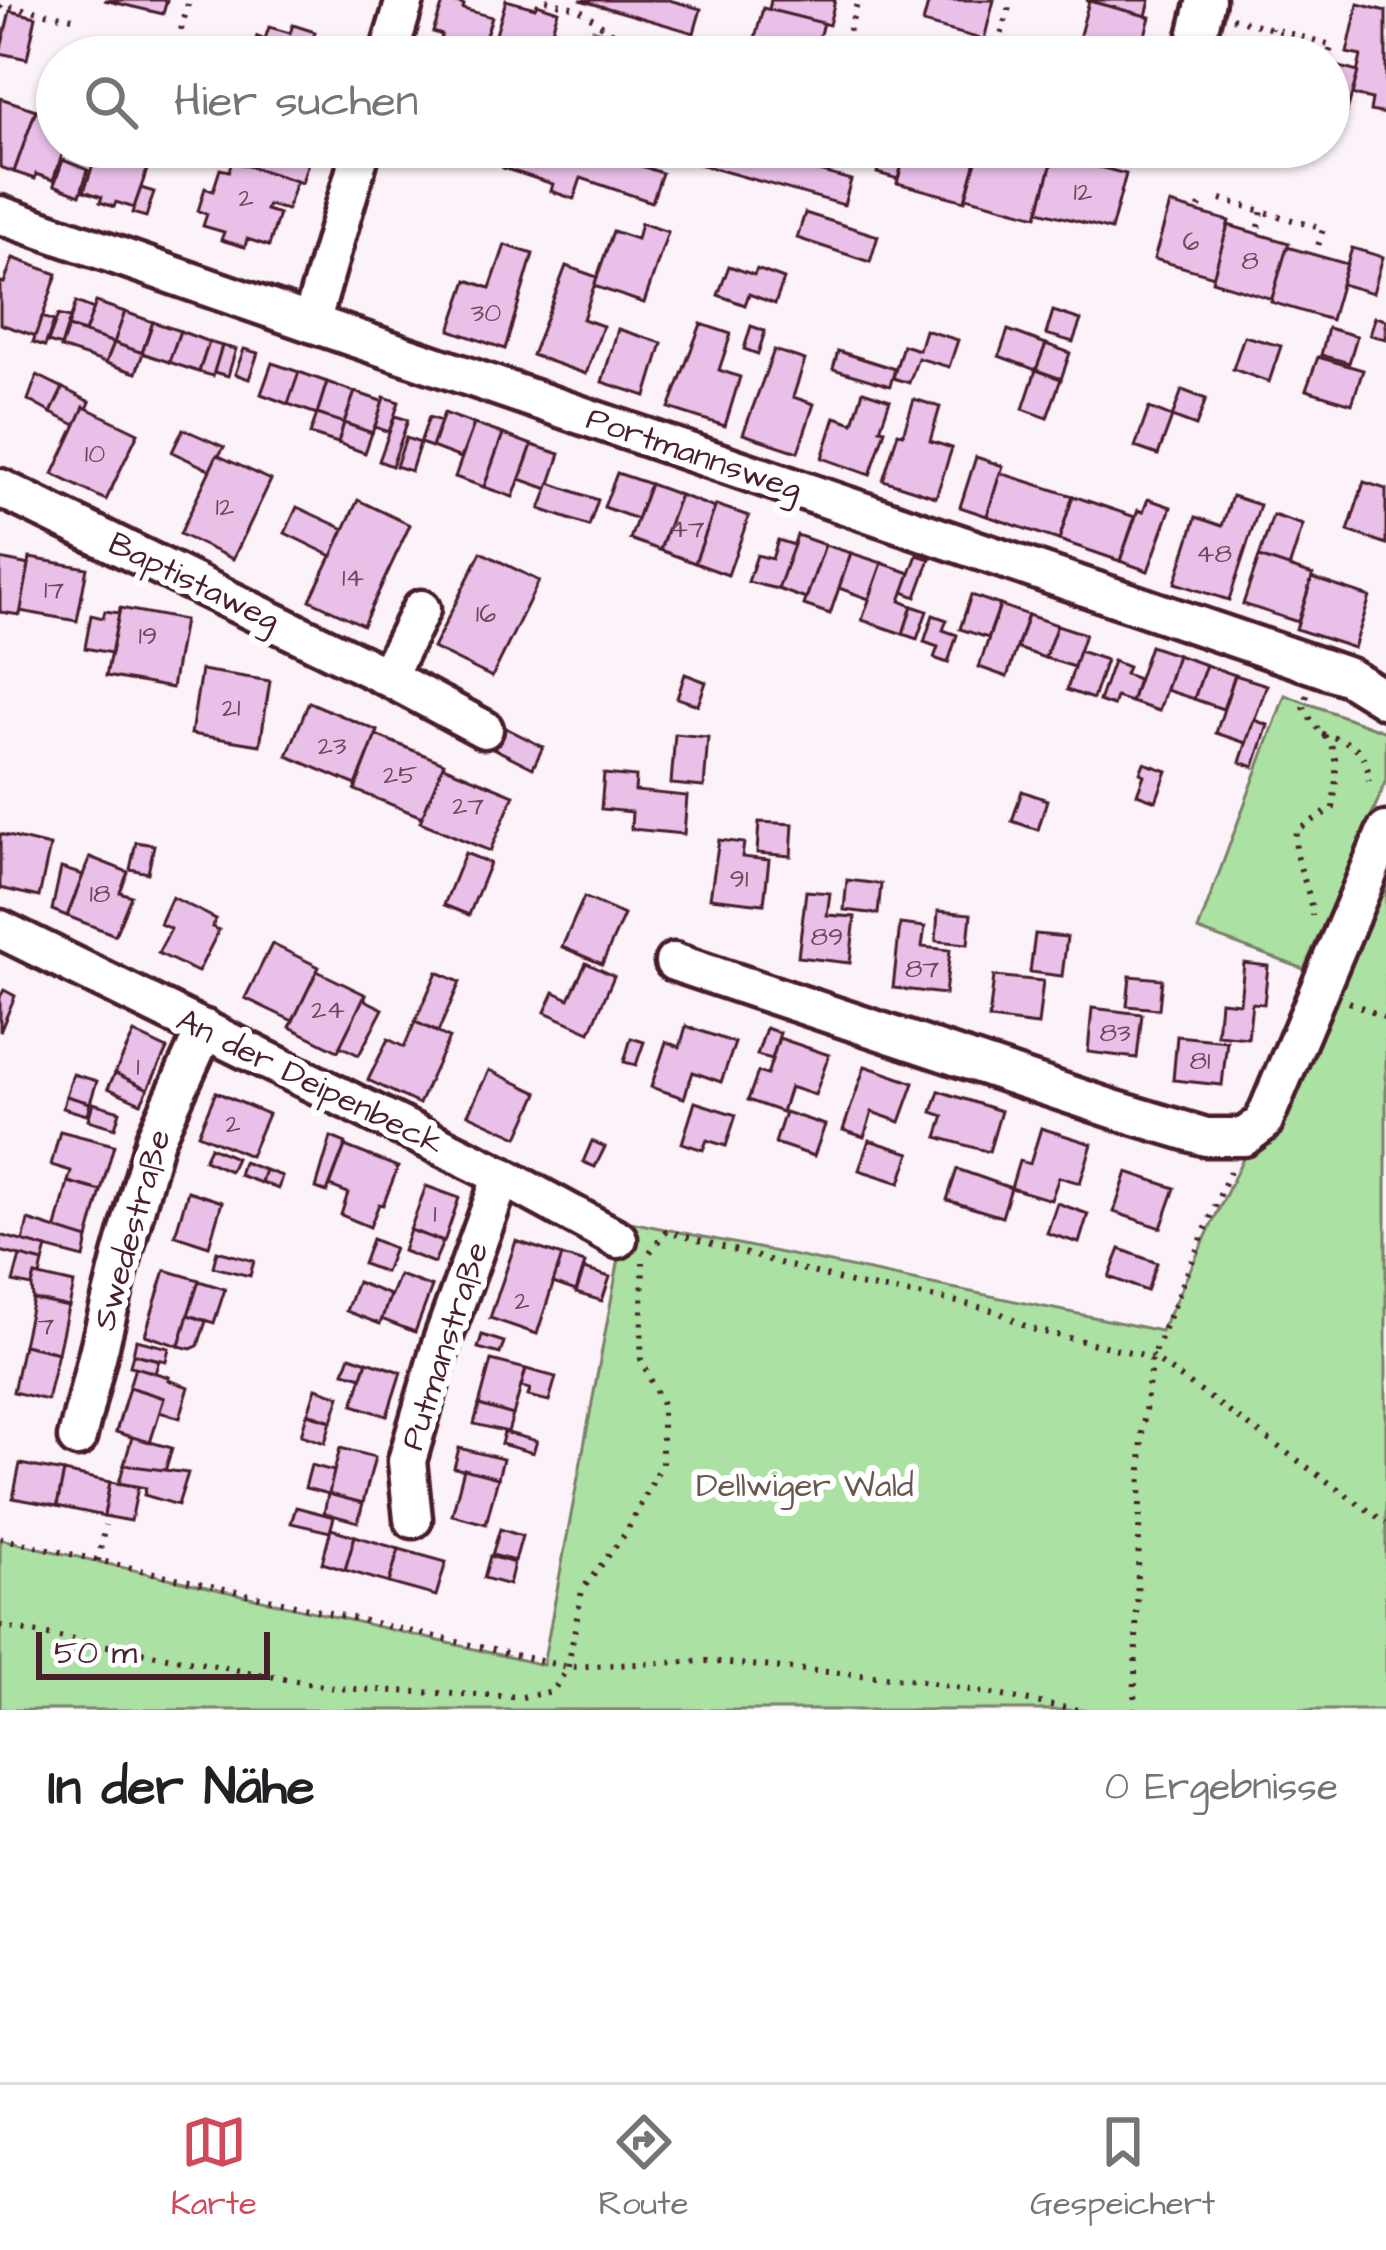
<!DOCTYPE html>
<html lang="de">
<meta charset="utf-8">
<style>
:root{--surface:#fff;--page:#f2f2f2;--text:#202124;--muted:#757577;--line:#e0e0e0;--accent:#d1495b}
body{margin:0;font-family:"Architects Daughter",sans-serif;background:var(--page);color:var(--text)}
.scale{position:absolute;left:36px;bottom:30px;width:234px;box-sizing:border-box;padding-left:12px;border:6px solid #4a1f2b;border-top:0;font-size:33px;line-height:42px;white-space:nowrap;color:#4a1f2b;-webkit-text-stroke:9px #fff;paint-order:stroke}
.list{margin:0;padding:0;list-style:none}
h2{display:flex;justify-content:space-between;align-items:center;height:156px;margin:0;padding:0 48px;font-size:51px}
h2 small{font-size:39px;font-weight:400;color:var(--muted)}
.icon{flex:none;width:66px;height:66px;fill:none;stroke:currentColor;stroke-width:2;stroke-linecap:round;stroke-linejoin:round}
.map{position:relative;flex:none;width:1386px;height:1710px;overflow:hidden}
.search{position:absolute;background:var(--surface);box-shadow:0 3px 9px #0004;left:36px;right:36px;top:36px;height:132px;display:flex;align-items:center;gap:30px;box-sizing:border-box;padding:0 42px;border-radius:66px;color:var(--muted);font-size:45px}
.sheet{height:372px;background:var(--surface)}
nav{display:flex;justify-content:space-around;align-items:center;box-sizing:border-box;height:168px;border-top:3px solid var(--line);background:var(--surface);font-size:33px;color:var(--muted)}
nav a{display:grid;justify-items:center;gap:6px}
nav .on{color:var(--accent)}
.map>svg:first-child{display:block}
</style>
<div class="map">
<svg width="1386" height="1710" viewBox="0 0 1386 1710">
<rect width="100%" height="100%" fill="#fbf2fa"/>
<filter id="ink" filterUnits="userSpaceOnUse"><feTurbulence type="fractalNoise" baseFrequency=".00833" numOctaves="2"/><feDisplacementMap in="SourceGraphic" scale="24" xChannelSelector="R" yChannelSelector="G"/><feConvolveMatrix kernelMatrix="1 2 1 2 8 2 1 2 1" color-interpolation-filters="sRGB"/></filter>
<g filter="url(#ink)">
<g fill="#abe1a3" stroke="#7a8067" stroke-width="3">
<polygon points="593,29 675,57 584,57"/>
<polygon points="1285,695 1386,732 1386,782 1304,969 1198,930"/>
<polygon points="1386,858 1386,1710 0,1710 0,1539 543,1665 626,1221 1161,1331"/>
</g>
<g fill="#e9c0e8" stroke="#4a1f2b" stroke-width="3">
<polygon points="104,0 167,0 163,14"/>
<polygon points="444,0 464,5 463,9 492,17 486,35 495,38 506,0 535,8 537,4 558,11 547,46 537,43 534,51 550,57 453,57 455,51 439,46 442,35 433,32"/>
<polygon points="580,0 669,0 701,9 694,33"/>
<polygon points="771,0 835,0 829,25 769,10"/>
<polygon points="929,0 994,0 984,40 923,23"/>
<polygon points="1086,0 1150,0 1146,16"/>
<polygon points="1089,1 1150,17 1139,57 1074,57"/>
<polygon points="1358,4 1386,11 1386,114 1370,111 1372,99 1352,95 1361,56 1347,53"/>
<polygon points="763,8 823,23 814,57 750,57"/>
<polygon points="10,11 36,17 27,59 0,53"/>
<polygon points="293,25 315,32 313,40 333,46 330,57 251,57 257,36 265,39 269,27 290,33"/>
<polygon points="1234,34 1297,51 1295,57 1228,57"/>
<polygon points="1329,64 1358,72 1341,133 1329,129"/>
<polygon points="0,98 36,110 14,172 0,167"/>
<polygon points="36,110 57,118 57,147 65,147 53,180 36,174 35,179 14,172"/>
<polygon points="99,147 137,147 153,152 134,208 116,202 114,207 100,202 102,197 84,191"/>
<polygon points="231,147 293,147 311,152 302,183 235,162 238,151"/>
<polygon points="510,147 574,147 588,152 589,148 662,173 652,202 581,178 574,199 551,191 553,184 503,168"/>
<polygon points="680,147 733,147 851,180 844,205 677,158"/>
<polygon points="885,147 907,147 898,179 877,173"/>
<polygon points="907,147 980,147 965,201 897,183"/>
<polygon points="980,147 1003,147 1053,160 1037,216 966,197"/>
<polygon points="1054,155 1126,174 1111,230 1039,211"/>
<polygon points="63,160 88,170 80,195 54,185"/>
<polygon points="232,161 296,181 287,210 268,205 266,210 279,214 269,246 247,239 245,247 221,240 224,232 203,226 207,214 198,211 205,188 213,191 220,169 229,171"/>
<polygon points="141,188 154,192 146,217 132,213"/>
<polygon points="1170,204 1229,221 1214,276 1154,259"/>
<polygon points="805,213 878,236 870,262 797,238"/>
<polygon points="641,223 668,232 644,303 594,286 613,231 637,239"/>
<polygon points="1228,225 1289,243 1272,299 1212,281"/>
<polygon points="505,245 533,254 505,349 450,330 467,280 490,288"/>
<polygon points="1287,247 1347,264 1331,320 1271,302"/>
<polygon points="1352,248 1383,257 1373,293 1341,284"/>
<polygon points="13,258 57,274 36,336 0,324 0,286 1,282 4,283"/>
<polygon points="566,266 597,277 583,319 603,326 586,374 532,355"/>
<polygon points="729,266 754,275 757,269 784,279 775,304 749,294 745,305 718,295"/>
<polygon points="76,302 94,309 85,332 68,327"/>
<polygon points="96,302 125,312 114,343 85,333"/>
<polygon points="1053,311 1081,320 1073,342 1046,334"/>
<polygon points="125,312 153,322 142,353 114,343"/>
<polygon points="58,315 70,318 61,346 48,342"/>
<polygon points="42,317 54,321 45,346 33,342"/>
<polygon points="1375,317 1386,320 1386,339 1370,335"/>
<polygon points="153,322 180,331 169,362 142,353"/>
<polygon points="701,324 731,334 719,370 740,377 725,426 669,408"/>
<polygon points="751,326 765,331 758,354 744,349"/>
<polygon points="68,327 114,343 106,363 61,348"/>
<polygon points="1328,328 1357,336 1349,363 1321,355"/>
<polygon points="618,329 662,343 646,396 602,382"/>
<polygon points="925,330 958,340 949,367 918,358 909,383 893,378 903,345 919,350"/>
<polygon points="1008,330 1046,344 1036,370 999,356"/>
<polygon points="180,331 209,342 199,372 169,362"/>
<polygon points="1244,336 1281,346 1269,382 1233,369"/>
<polygon points="209,342 222,346 213,376 199,372"/>
<polygon points="114,343 143,353 136,373 106,363"/>
<polygon points="1046,344 1070,353 1061,379 1036,370"/>
<polygon points="222,346 236,349 228,376 214,372"/>
<polygon points="244,349 258,353 249,379 235,374"/>
<polygon points="774,350 805,360 793,397 814,404 798,452 743,434"/>
<polygon points="838,351 895,369 890,386 833,369"/>
<polygon points="1318,357 1363,370 1352,404 1306,390"/>
<polygon points="272,363 299,372 288,404 261,394"/>
<polygon points="1036,370 1061,379 1047,418 1023,409"/>
<polygon points="299,372 327,382 317,414 288,404"/>
<polygon points="37,375 63,388 51,413 28,400"/>
<polygon points="327,382 355,392 344,423 317,414"/>
<polygon points="63,388 90,402 87,409 84,407 76,425 51,413"/>
<polygon points="1182,390 1206,399 1196,426 1172,417"/>
<polygon points="863,391 890,400 880,429 885,430 870,475 822,458 835,417 853,423"/>
<polygon points="355,392 384,402 372,433 344,423"/>
<polygon points="384,397 399,402 389,432 375,427"/>
<polygon points="914,399 940,407 930,441 952,448 936,497 883,480 898,433 903,434"/>
<polygon points="84,407 138,433 106,500 53,474"/>
<polygon points="1149,408 1172,417 1158,455 1135,447"/>
<polygon points="444,413 474,424 461,458 432,447"/>
<polygon points="317,414 344,423 338,443 310,434"/>
<polygon points="395,416 408,420 392,466 379,461"/>
<polygon points="429,417 441,421 432,447 420,443"/>
<polygon points="344,423 372,433 365,453 338,443"/>
<polygon points="474,424 503,434 484,487 455,477"/>
<polygon points="183,429 224,447 210,470 172,452"/>
<polygon points="503,434 532,445 513,497 484,487"/>
<polygon points="406,438 420,443 411,471 396,466"/>
<polygon points="532,445 560,454 548,489 520,479"/>
<polygon points="217,455 271,480 233,559 180,534"/>
<polygon points="976,457 1003,466 987,516 960,507"/>
<polygon points="617,473 650,484 637,519 604,507"/>
<polygon points="1000,473 1073,496 1059,540 987,516"/>
<polygon points="1364,482 1386,489 1386,544 1348,531"/>
<polygon points="550,483 598,500 589,526 540,509"/>
<polygon points="650,484 680,495 660,550 630,539"/>
<polygon points="680,495 715,508 695,563 660,550"/>
<polygon points="1073,496 1135,517 1120,561 1059,540"/>
<polygon points="1232,496 1260,505 1229,600 1175,583 1196,517 1222,526"/>
<polygon points="1148,499 1171,507 1148,571 1120,561 1138,510 1143,512"/>
<polygon points="358,500 410,525 363,625 310,600"/>
<polygon points="716,505 749,516 728,575 695,563"/>
<polygon points="297,507 344,529 332,556 285,533"/>
<polygon points="1273,515 1303,525 1289,568 1259,557"/>
<polygon points="797,535 825,545 806,599 778,589"/>
<polygon points="778,540 794,545 778,589 748,582 757,555 772,559"/>
<polygon points="825,545 851,553 830,614 804,605"/>
<polygon points="481,552 539,581 492,677 433,648"/>
<polygon points="851,553 882,563 869,599 839,588"/>
<polygon points="917,555 930,559 916,597 903,592"/>
<polygon points="1259,557 1313,575 1298,622 1243,604"/>
<polygon points="30,558 87,568 77,621 20,611"/>
<polygon points="0,559 29,565 20,615 0,612"/>
<polygon points="882,563 910,573 900,601 912,606 903,634 862,620"/>
<polygon points="1312,578 1370,597 1354,648 1296,629"/>
<polygon points="971,595 1000,605 988,638 960,629"/>
<polygon points="1000,605 1028,615 1007,677 979,667"/>
<polygon points="912,606 927,611 917,639 903,634"/>
<polygon points="120,608 184,620 172,688 106,676"/>
<polygon points="105,611 119,613 111,653 85,648 91,615 103,618"/>
<polygon points="933,615 947,620 943,630 957,635 948,663 934,658 938,647 924,642"/>
<polygon points="1028,615 1057,625 1045,658 1017,648"/>
<polygon points="1057,625 1085,634 1074,667 1045,658"/>
<polygon points="1150,646 1177,655 1159,711 1131,702"/>
<polygon points="1079,651 1106,660 1093,699 1067,690"/>
<polygon points="1177,655 1206,665 1194,699 1166,690"/>
<polygon points="1113,661 1128,667 1125,674 1138,679 1131,702 1116,697 1113,706 1099,701"/>
<polygon points="1206,665 1235,675 1223,709 1194,699"/>
<polygon points="201,670 270,681 260,745 191,734"/>
<polygon points="685,674 706,682 698,705 677,698"/>
<polygon points="1235,675 1267,685 1246,743 1216,733"/>
<polygon points="309,702 378,731 356,785 287,756"/>
<polygon points="1254,720 1268,725 1254,767 1240,762"/>
<polygon points="498,724 543,747 533,768 487,745"/>
<polygon points="675,734 708,737 704,787 671,784"/>
<polygon points="376,735 444,763 422,817 355,790"/>
<polygon points="1144,763 1167,771 1156,801 1137,794 1144,775 1140,773"/>
<polygon points="443,766 514,795 490,851 420,822"/>
<polygon points="604,774 636,777 635,791 687,796 684,834 631,829 632,812 601,809"/>
<polygon points="1022,791 1047,800 1038,830 1012,821"/>
<polygon points="759,822 793,824 791,856 757,853"/>
<polygon points="0,834 50,846 39,897 0,888"/>
<polygon points="719,840 744,843 742,857 769,860 764,904 710,898"/>
<polygon points="136,842 154,845 148,873 130,869"/>
<polygon points="465,853 490,863 469,915 444,905"/>
<polygon points="90,857 128,872 120,892 131,896 115,935 67,916"/>
<polygon points="61,868 83,875 67,916 52,910"/>
<polygon points="847,880 881,884 878,914 844,910"/>
<polygon points="806,891 830,893 827,915 855,917 850,963 798,957"/>
<polygon points="172,897 216,919 212,927 219,930 198,972 158,953 171,929 160,924"/>
<polygon points="584,897 624,915 602,964 562,947"/>
<polygon points="938,911 971,914 968,944 936,941"/>
<polygon points="900,924 925,927 922,947 950,950 945,994 893,988"/>
<polygon points="1035,934 1067,937 1062,976 1030,972"/>
<polygon points="272,944 319,967 293,1021 245,998"/>
<polygon points="586,963 614,976 590,1032 545,1012 554,992 569,999"/>
<polygon points="1244,963 1268,966 1264,1004 1252,1003 1248,1038 1217,1035 1220,1001 1240,1003"/>
<polygon points="317,971 366,995 338,1051 290,1027"/>
<polygon points="437,972 460,982 438,1032 415,1022"/>
<polygon points="994,976 1043,981 1038,1025 989,1019"/>
<polygon points="1130,976 1162,979 1159,1009 1127,1006"/>
<polygon points="4,990 15,996 0,1032 0,997"/>
<polygon points="363,999 383,1009 359,1055 340,1046"/>
<polygon points="1092,1008 1142,1014 1137,1058 1088,1052"/>
<polygon points="415,1022 449,1038 419,1104 368,1080 388,1039 404,1047"/>
<polygon points="686,1026 735,1043 721,1082 693,1072 684,1098 651,1087 666,1042 680,1047"/>
<polygon points="766,1028 780,1033 772,1059 757,1055"/>
<polygon points="134,1033 167,1049 148,1089 115,1073"/>
<polygon points="1177,1036 1227,1041 1222,1085 1173,1080"/>
<polygon points="631,1038 644,1042 636,1065 624,1062"/>
<polygon points="779,1038 829,1055 815,1095 790,1087 782,1112 748,1100 758,1072 767,1075"/>
<polygon points="865,1066 914,1083 900,1122 872,1112 864,1137 843,1130"/>
<polygon points="489,1070 538,1093 518,1137 468,1114"/>
<polygon points="115,1073 148,1089 141,1103 108,1088"/>
<polygon points="73,1074 97,1081 90,1103 66,1096"/>
<polygon points="939,1091 1001,1111 989,1152 937,1137 944,1116 932,1112"/>
<polygon points="216,1092 268,1114 250,1156 198,1134"/>
<polygon points="66,1096 90,1103 87,1115 63,1108"/>
<polygon points="695,1102 736,1115 726,1146 707,1140 703,1150 682,1143"/>
<polygon points="93,1103 120,1111 115,1128 88,1120"/>
<polygon points="785,1112 825,1125 814,1156 775,1143"/>
<polygon points="1041,1128 1092,1144 1080,1183 1059,1177 1051,1200 1011,1188 1019,1161 1030,1164"/>
<polygon points="60,1131 114,1145 101,1191 68,1182 71,1171 51,1165"/>
<polygon points="331,1137 346,1143 327,1192 316,1188"/>
<polygon points="869,1140 910,1153 900,1183 859,1170"/>
<polygon points="592,1141 605,1147 595,1167 583,1162"/>
<polygon points="345,1146 398,1167 383,1205 379,1204 370,1227 341,1215 348,1193 330,1186"/>
<polygon points="210,1147 236,1158 230,1171 204,1160"/>
<polygon points="243,1162 265,1170 261,1183 239,1175"/>
<polygon points="957,1169 1011,1188 1002,1217 947,1200"/>
<polygon points="265,1170 282,1176 278,1189 261,1182"/>
<polygon points="1127,1172 1175,1188 1161,1228 1114,1212"/>
<polygon points="68,1182 101,1191 88,1239 55,1231"/>
<polygon points="426,1186 459,1198 444,1242 410,1230"/>
<polygon points="188,1191 222,1202 209,1246 175,1235"/>
<polygon points="1057,1203 1088,1214 1079,1243 1047,1233"/>
<polygon points="28,1220 88,1239 84,1258 23,1242"/>
<polygon points="410,1230 443,1242 434,1263 403,1251"/>
<polygon points="0,1235 47,1248 43,1262 0,1251"/>
<polygon points="372,1239 394,1248 385,1272 363,1264"/>
<polygon points="516,1241 562,1256 537,1334 490,1318"/>
<polygon points="1120,1249 1157,1263 1147,1291 1109,1277"/>
<polygon points="217,1251 254,1261 250,1276 213,1267"/>
<polygon points="20,1256 43,1262 40,1276 35,1275 32,1286 13,1282"/>
<polygon points="562,1256 585,1263 576,1291 553,1283"/>
<polygon points="584,1269 610,1277 602,1301 576,1293"/>
<polygon points="165,1270 199,1280 179,1346 145,1335"/>
<polygon points="35,1275 74,1284 69,1307 33,1299 32,1286"/>
<polygon points="399,1275 432,1287 415,1332 381,1319"/>
<polygon points="199,1281 225,1289 214,1323 188,1315"/>
<polygon points="357,1282 390,1295 380,1324 346,1311"/>
<polygon points="33,1299 68,1307 58,1353 23,1345"/>
<polygon points="188,1315 206,1321 198,1346 191,1349 179,1346"/>
<polygon points="482,1335 504,1342 500,1354 478,1348"/>
<polygon points="136,1340 169,1348 166,1361 133,1354"/>
<polygon points="23,1345 58,1353 47,1400 13,1392"/>
<polygon points="133,1354 159,1360 155,1373 130,1366"/>
<polygon points="350,1356 367,1362 362,1377 344,1372"/>
<polygon points="491,1360 526,1369 513,1415 479,1405"/>
<polygon points="367,1361 401,1372 387,1416 353,1405"/>
<polygon points="135,1367 169,1377 168,1380 189,1387 180,1418 159,1412 164,1398 129,1387"/>
<polygon points="526,1369 556,1377 549,1401 528,1396 530,1389 521,1387"/>
<polygon points="129,1387 164,1398 150,1443 116,1432"/>
<polygon points="316,1388 340,1396 332,1421 308,1413"/>
<polygon points="479,1405 513,1415 508,1432 474,1424"/>
<polygon points="307,1414 331,1421 325,1443 301,1435"/>
<polygon points="504,1432 537,1441 533,1453 501,1444"/>
<polygon points="132,1437 172,1448 165,1471 124,1465"/>
<polygon points="340,1448 375,1457 363,1503 328,1494"/>
<polygon points="459,1448 503,1459 498,1478 454,1468"/>
<polygon points="20,1464 64,1472 57,1506 13,1498"/>
<polygon points="124,1465 188,1473 178,1505 144,1495 146,1488 119,1483"/>
<polygon points="311,1465 334,1471 329,1494 305,1488"/>
<polygon points="464,1469 498,1478 486,1524 452,1515"/>
<polygon points="64,1472 110,1482 104,1516 57,1506"/>
<polygon points="110,1482 138,1487 131,1521 104,1516"/>
<polygon points="328,1494 363,1503 358,1522 324,1513"/>
<polygon points="296,1507 334,1517 330,1532 291,1523"/>
<polygon points="331,1529 355,1536 345,1570 322,1563"/>
<polygon points="500,1529 522,1536 515,1561 492,1555"/>
<polygon points="355,1536 399,1549 389,1583 345,1570"/>
<polygon points="399,1549 446,1562 436,1596 389,1583"/>
<polygon points="490,1556 514,1563 509,1585 484,1578"/>
</g>
<g fill="none" stroke-linecap="round" stroke-linejoin="round">
<defs>
<g id="minor">
<polyline points="388,57 405,0"/>
<polyline points="1192,57 1206,0"/>
<polyline points="1169,150 1170,147"/>
<polyline points="0,215 311,323 1349,677 1386,700"/>
<polyline points="311,323 362,147"/>
<polyline points="0,488 387,677"/>
<polyline points="421,609 387,677 484,729"/>
<polyline points="0,929 502,1176 618,1239"/>
<polyline points="674,962 1116,1110 1206,1137 1244,1137 1263,1123 1386,831"/>
<polyline points="77,1438 122,1256 155,1139 205,1029"/>
<polyline points="413,1519 407,1461 442,1341 502,1176"/>
</g>
</defs>
<use href="#minor" stroke="#4a1f2b" stroke-width="45"/>
<g stroke="#4a1f2b" stroke-width="6" stroke-dasharray="3 9" stroke-linecap="butt">
<polyline points="546,0 579,9 621,39 675,57"/>
<polyline points="0,8 2,5 78,19"/>
<polyline points="1232,18 1332,45 1328,57"/>
<polyline points="181,30 189,0"/>
<polyline points="849,31 858,0"/>
<polyline points="1267,40 1271,27"/>
<polyline points="995,57 1011,0"/>
<polyline points="1221,199 1323,229 1318,246"/>
<polyline points="1199,208 1202,197"/>
<polyline points="1259,227 1262,211"/>
<path d="M 1307,695 L 1304,707 C 1311,722 1316,726 1327,739 C 1341,757 1335,787 1333,808 L 1296,831 C 1292,861 1311,886 1312,916"/>
<path d="M 1322,734 C 1352,742 1367,748 1369,781"/>
<polyline points="1349,1002 1386,1018"/>
<polyline points="650,1252 666,1231 858,1285 949,1300 996,1311 1031,1329 1152,1357 1386,1523"/>
<polyline points="0,1538 568,1667 706,1661 917,1680 1078,1710"/>
<polyline points="98,1561 105,1525"/>
<polyline points="0,1626 334,1688 522,1697 553,1691 568,1667 582,1590 625,1534 662,1464 662,1404 641,1359 643,1262"/>
<polyline points="1134,1710 1142,1434 1152,1357 1232,1166"/>
</g>
<use href="#minor" stroke="#fff" stroke-width="36"/>
</g>
</g>
<g text-anchor="middle" dominant-baseline="central" stroke-width="12" stroke-linejoin="round" paint-order="stroke">
<g font-size="27" fill="#72475a">
<text x="1083" y="192">12</text>
<text x="246" y="198">2</text>
<text x="1191" y="242">6</text>
<text x="1250" y="261">8</text>
<text x="486" y="313">30</text>
<text x="95" y="454">10</text>
<text x="225" y="507">12</text>
<text x="687" y="529">47</text>
<text x="1214" y="554">48</text>
<text x="353" y="578">14</text>
<text x="54" y="590">17</text>
<text x="486" y="614">16</text>
<text x="148" y="636">19</text>
<text x="231" y="708">21</text>
<text x="332" y="746">23</text>
<text x="400" y="775">25</text>
<text x="468" y="806">27</text>
<text x="739" y="879">91</text>
<text x="100" y="894">18</text>
<text x="827" y="937">89</text>
<text x="922" y="969">87</text>
<text x="328" y="1010">24</text>
<text x="1115" y="1033">83</text>
<text x="1200" y="1061">81</text>
<text x="138" y="1067">1</text>
<text x="233" y="1124">2</text>
<text x="435" y="1214">1</text>
<text x="522" y="1301">2</text>
<text x="46" y="1326">7</text>
</g>
<g font-size="33" fill="#4a1f2b" stroke="#fff">
<text transform="translate(694 454) rotate(19)">Portmannsweg</text>
<text transform="translate(194 582) rotate(26)">Baptistaweg</text>
<text transform="translate(310 1082) rotate(26)">An der Deipenbeck</text>
<text transform="translate(132 1230) rotate(-74)">Swedestraße</text>
<text transform="translate(445 1346) rotate(-72)">Putmanstraße</text>
</g>
<g font-size="33" fill="#67594f" stroke="#fff">
<text x="805" y="1486">Dellwiger Wald</text>
</g>
</g>
</svg>
<div class="scale">50 m</div>
<div class="search"><svg class="icon" aria-label="search" viewBox="0 0 24 24"><circle cx="10" cy="10" r="6"/><path d="M15 15l6 6"/></svg>Hier suchen</div>
</div>
<section class="sheet">
<h2>In der Nähe<small>0 Ergebnisse</small></h2>
<ul class="list">
</ul>
</section>
<nav>
<a class="on"><svg class="icon" aria-label="map" viewBox="0 0 24 24"><path d="M3 6l6-2 6 2 6-2v14l-6 2-6-2-6 2zM9 4v14M15 6v14"/></svg>Karte</a>
<a><svg class="icon" aria-label="directions" viewBox="0 0 24 24"><path d="M12 3l9 9-9 9-9-9zM9 14v-3h6M13 9l2 2-2 2"/></svg>Route</a>
<a><svg class="icon" aria-label="saved" viewBox="0 0 24 24"><path d="M7 4h10v16l-5-4-5 4z"/></svg>Gespeichert</a>
</nav>
